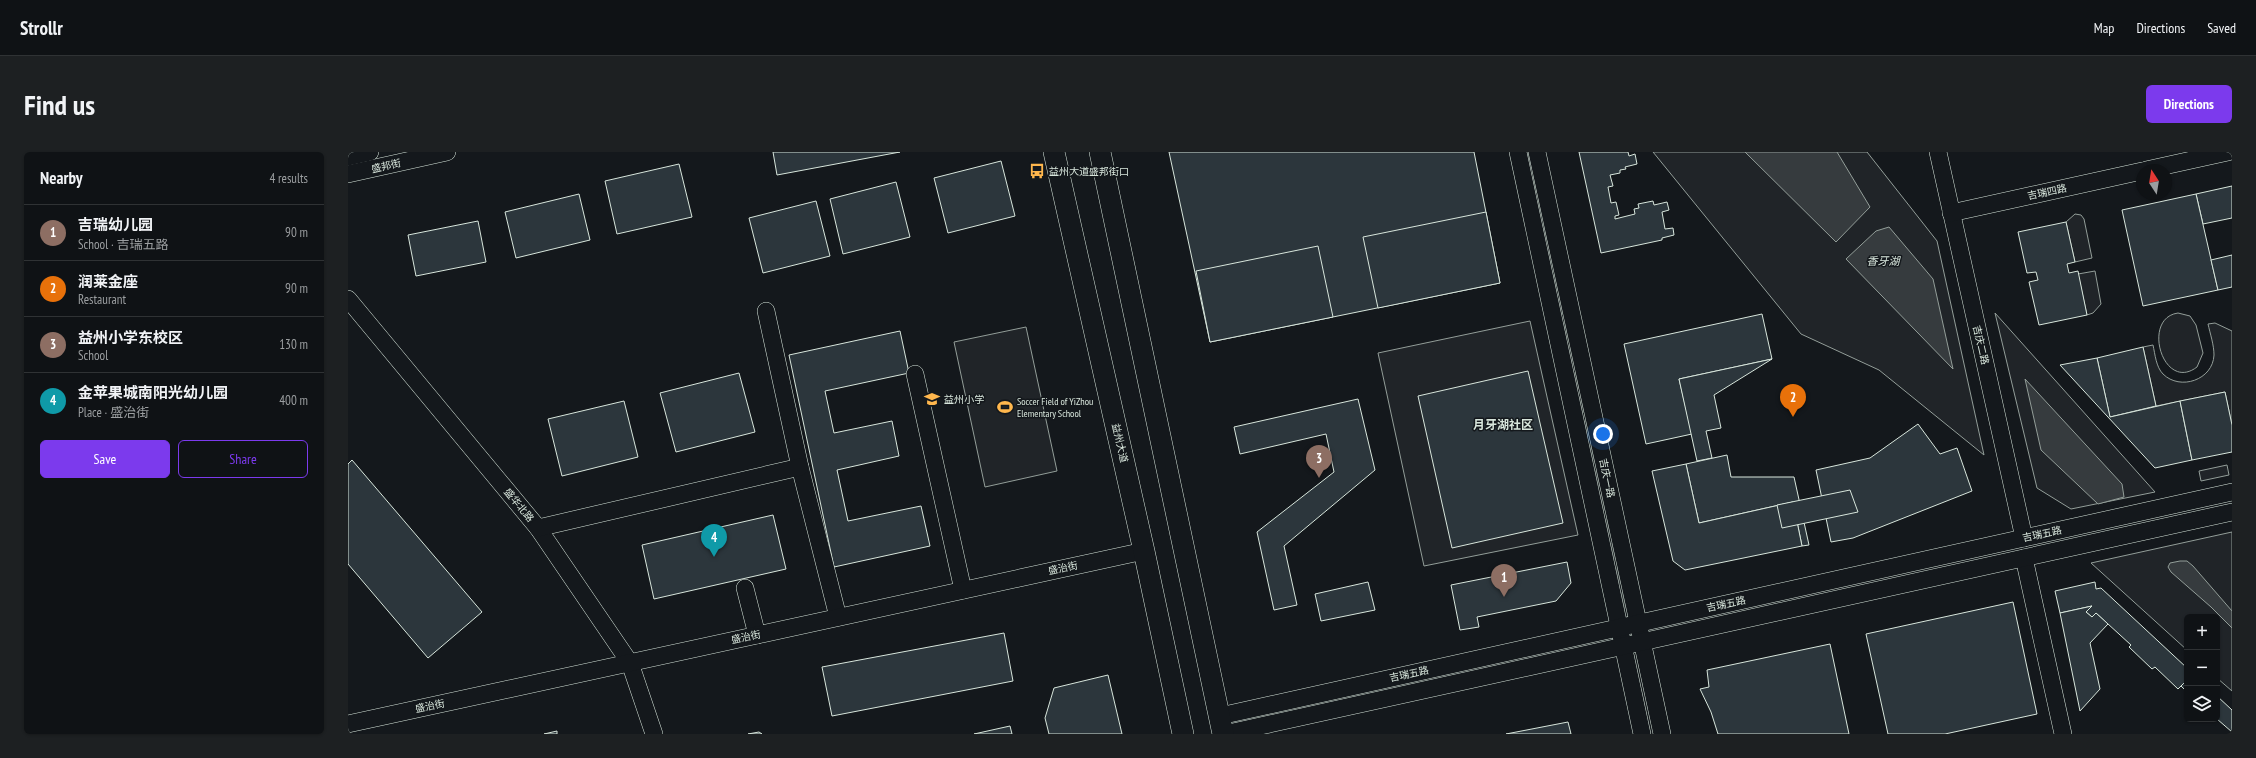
<!DOCTYPE html>
<meta charset="utf-8">
<style>
:root{--surface:#0f1215;--page:#1d2022;--text:#f1f3f6;--muted:#9b9ea0;--line:#2f3234;--accent:#7c3aed}
body{margin:0;font-family:"PT Sans Narrow","Noto Sans SC",sans-serif;background:var(--page);color:var(--text)}
.controls{position:absolute;right:12px;bottom:12px;display:grid;overflow:hidden;border-radius:6px;box-shadow:0 1px 3px #0004}
.controls button{width:36px;height:36px;display:grid;place-items:center;padding:0;border:0;border-bottom:1px solid var(--line);background:var(--surface);color:var(--text);font:20px sans-serif}
.compass{position:absolute;left:1788px;top:12px;width:36px;height:36px;border-radius:50%;background:var(--surface);box-shadow:0 1px 3px #0004;rotate:348deg}
.you{position:absolute;left:1255px;top:282px;width:14px;height:14px;margin:-10px;border:3px solid #fff;border-radius:50%;background:#1a73e8;box-shadow:0 0 0 6px #1a73e833}
.badge{display:grid;place-items:center;width:26px;height:26px;border-radius:50%;background:var(--accent);color:#fff;font-size:13px;font-weight:700}
.pin{position:absolute;translate:-50% -33px;filter:drop-shadow(0 1px 2px #0008)}
.pin::after{content:'';position:absolute;top:21px;width:14px;height:12px;background:inherit;clip-path:polygon(0 0,100% 0,50% 100%)}
.list{margin:0;padding:0;list-style:none}
h2{display:flex;justify-content:space-between;align-items:center;height:52px;margin:0;padding:0 16px;font-size:17px}
h2 small{font-size:13px;font-weight:400;color:var(--muted)}
.list li{display:grid;grid-template-columns:26px 1fr auto;gap:12px;align-items:center;box-sizing:border-box;height:56px;padding:0 16px;border-top:1px solid var(--line)}
.list b{display:block;font-size:15px;white-space:nowrap}
.list p{margin:0;font-size:13px;white-space:nowrap;color:var(--muted)}
.list em{font-size:13px;font-style:normal;color:var(--muted)}
.actions{display:flex;gap:8px;padding:12px 16px}
.actions a{flex:1;padding:9px 0;border:1px solid var(--accent);border-radius:6px;text-align:center;font-size:14px;color:var(--accent)}
.actions .main{background:var(--accent);color:#fff}
.icon{flex:none;width:22px;height:22px;fill:none;stroke:currentColor;stroke-width:2;stroke-linecap:round;stroke-linejoin:round}
.map{position:relative;flex:none;width:1884px;height:582px;overflow:hidden;border-radius:6px}
header{display:flex;align-items:center;gap:24px;box-sizing:border-box;height:56px;padding:0 20px;background:var(--surface);border-bottom:1px solid var(--line)}
header strong{font-size:19px}
nav{display:flex;gap:22px;margin-inline-start:auto;font-size:14px}
.intro{display:flex;align-items:center;justify-content:space-between;box-sizing:border-box;height:96px;padding:0 24px}
h1{margin:0;font-size:28px}
.button{padding:10px 18px;border-radius:6px;background:var(--accent);color:#fff;font-size:14px;font-weight:700}
main{display:flex;gap:24px;padding:0 24px}
aside{flex:1;background:var(--surface);border-radius:6px;box-shadow:0 1px 3px #0004}
.map>svg:first-child{display:block}
</style>
<header>
<strong>Strollr</strong>
<nav><a>Map</a><a>Directions</a><a>Saved</a></nav>
</header>
<div class="intro"><h1>Find us</h1><a class="button">Directions</a></div>
<main>
<aside>
<h2>Nearby<small>4 results</small></h2>
<ul class="list">
<li><span class="badge" style="background:#8d6e63">1</span><div><b>吉瑞幼儿园</b><p>School · 吉瑞五路</p></div><em>90 m</em></li>
<li><span class="badge" style="background:#e8710a">2</span><div><b>润莱金座</b><p>Restaurant</p></div><em>90 m</em></li>
<li><span class="badge" style="background:#8d6e63">3</span><div><b>益州小学东校区</b><p>School</p></div><em>130 m</em></li>
<li><span class="badge" style="background:#0f9aa8">4</span><div><b>金苹果城南阳光幼儿园</b><p>Place · 盛治街</p></div><em>400 m</em></li>
</ul>
<div class="actions"><a class="main">Save</a><a>Share</a></div>
</aside>
<div class="map">
<svg width="1884" height="582" viewBox="0 0 1884 582">
<rect width="100%" height="100%" fill="#14181c"/>
<g fill="#202428" stroke="#939e99">
<polygon points="1305,0 1519,0 1589,89 1636,303 1531,218 1453,182"/>
<polygon points="1727,62 1733,63 1736,67 1744,106 1727,110 1718,70"/>
<polygon points="1747,119 1753,152 1745,161 1739,163 1730,122"/>
<polygon points="1647,161 1807,340 1723,357 1689,336"/>
<path d="M 1830,161 L 1842,164 L 1848,173 L 1855,201 L 1849,215 C 1815,241 1793,166 1830,161 Z"/>
<polygon points="1182,169 1230,383 1076,414 1030,201"/>
<path d="M 1867,171 L 1884,179 L 1884,273 L 1877,240 L 1808,254 L 1795,195 L 1805,193 C 1807,202 1808,215 1815,222 C 1832,239 1865,228 1866,203 C 1866,193 1862,181 1860,172 Z"/>
<polygon points="678,175 709,319 637,335 606,190"/>
<polygon points="1879,313 1881,323 1853,329 1851,319"/>
<polygon points="1884,380 1884,539 1869,526 1869,465 1839,465 1839,498 1743,411"/>
</g>
<g fill="#363b3e" stroke="#939e99">
<polygon points="1397,0 1489,0 1522,55 1488,90"/>
<polygon points="1541,75 1585,127 1605,217 1498,107 1528,79"/>
<polygon points="1677,227 1774,332 1776,345 1750,352 1693,298"/>
<polygon points="1832,409 1839,409 1845,414 1884,459 1884,476 1863,455 1823,420 1820,415 1822,411"/>
</g>
<g fill="#2c363c" stroke="#d8e6dc">
<polygon points="425,0 552,0 429,23"/>
<polygon points="821,0 1126,0 1152,131 862,190"/>
<polygon points="1231,0 1280,0 1281,4 1287,2 1289,12 1277,15 1278,17 1272,18 1272,21 1262,23 1265,34 1260,35 1263,51 1268,50 1271,63 1267,64 1267,67 1287,62 1286,57 1291,56 1290,52 1305,49 1306,53 1319,50 1321,58 1314,60 1317,77 1325,76 1326,83 1314,86 1314,88 1253,101"/>
<polygon points="653,9 667,64 600,81 586,26"/>
<polygon points="331,12 344,65 269,82 257,29"/>
<polygon points="548,30 562,85 495,102 482,47"/>
<polygon points="1884,34 1884,66 1855,72 1848,42"/>
<polygon points="231,42 242,88 168,106 157,60"/>
<polygon points="1848,42 1870,138 1795,154 1774,58"/>
<polygon points="468,49 482,104 415,121 401,66"/>
<polygon points="1138,60 1152,131 1030,156 1015,85"/>
<polygon points="130,69 138,110 68,124 60,83"/>
<polygon points="1718,70 1727,110 1719,112 1721,121 1730,119 1739,163 1691,173 1681,130 1690,128 1688,120 1679,121 1670,80"/>
<polygon points="970,94 985,165 862,190 848,119"/>
<polygon points="1884,103 1884,135 1870,138 1863,108"/>
<polygon points="1414,162 1424,207 1331,227 1344,282 1298,292 1276,192"/>
<polygon points="552,179 561,221 477,239 486,281 544,269 551,304 489,318 500,369 573,354 582,394 486,415 441,203"/>
<polygon points="1795,195 1808,254 1762,265 1749,206"/>
<polygon points="1749,206 1762,265 1832,249 1844,308 1807,316 1712,213"/>
<polygon points="1424,207 1366,243 1373,276 1358,279 1364,306 1349,309 1331,227"/>
<polygon points="1180,219 1215,371 1104,396 1070,244"/>
<polygon points="391,221 407,280 328,300 312,241"/>
<polygon points="1877,240 1884,273 1884,300 1844,308 1832,249"/>
<polygon points="1010,247 1027,318 936,394 949,453 926,458 909,380 986,320 978,282 892,302 886,275"/>
<polygon points="276,249 290,305 214,324 200,267"/>
<polygon points="1570,272 1592,302 1609,296 1624,339 1505,386 1483,390 1468,318 1522,306"/>
<polygon points="1379,303 1383,325 1446,325 1461,393 1454,394 1445,350 1351,371 1338,312"/>
<polygon points="4,308 134,460 80,506 0,412 0,312"/>
<polygon points="1338,312 1351,371 1445,350 1454,394 1337,418 1325,409 1304,319"/>
<polygon points="1502,338 1510,360 1434,376 1429,353"/>
<polygon points="425,363 438,417 306,447 294,393"/>
<polygon points="1219,410 1223,431 1208,449 1129,465 1131,475 1112,478 1103,433"/>
<polygon points="1020,430 1027,458 973,469 967,442"/>
<polygon points="1747,430 1748,437 1753,436 1839,516 1839,528 1830,537 1807,515 1804,517 1781,495 1783,493 1748,461 1744,465 1738,460 1744,454 1712,461 1707,439"/>
<polygon points="1665,450 1689,562 1597,582 1540,582 1518,482"/>
<polygon points="1744,454 1738,460 1744,465 1748,461 1760,472 1742,491 1752,537 1732,559 1712,461"/>
<polygon points="656,481 665,529 484,564 474,515"/>
<polygon points="1482,492 1501,582 1370,582 1363,560 1352,537 1361,535 1359,518"/>
<polygon points="760,523 774,582 701,582 697,566 706,536"/>
<polygon points="1839,528 1839,540 1833,534"/>
<polygon points="1869,544 1884,558 1884,580 1869,567"/>
<polygon points="1220,570 1223,582 1158,582"/>
<polygon points="662,574 664,582 626,582"/>
<polygon points="209,579 209,582 196,582"/>
<polygon points="411,580 414,582 400,582"/>
</g>
<g fill="none" stroke-linecap="round" stroke-linejoin="round">
<polyline stroke="#313739" stroke-width="17" stroke-dasharray="17 8" stroke-linecap="butt" points="1179,0 1283,485 1304,481"/>
<defs>
<g id="minor">
<polyline points="1170,0 1294,582"/>
<polyline points="1189,0 1314,582"/>
<polyline points="1590,0 1676,386"/>
<polyline points="0,5 22,0"/>
<polyline points="1798,18 1880,0"/>
<polyline points="0,22 99,0"/>
<polyline points="1603,61 1794,19"/>
<polyline points="0,147 190,376 282,511 306,582"/>
<polyline points="418,159 452,315 490,465"/>
<polyline points="567,222 615,438"/>
<polyline points="190,376 452,315"/>
<polyline points="1676,406 1715,582"/>
<polyline points="397,436 409,483"/>
<polyline points="872,564 1884,340"/>
<polyline points="0,572 796,399"/>
<polyline points="876,582 1884,360"/>
</g>
<g id="major">
<polyline points="706,0 796,399 835,582"/>
<polyline points="752,0 875,582"/>
</g>
</defs>
<use href="#minor" stroke="#d8e6dc" stroke-width="18"/>
<use href="#major" stroke="#d8e6dc" stroke-width="22"/>
<use href="#minor" stroke="#14181c" stroke-width="17"/>
<use href="#major" stroke="#14181c" stroke-width="21"/>
</g>
<defs>
<symbol id="bus-bare" viewBox="-9 -9 18 18"><path d="M-5-6H5V4H4V6H2V4H-2V6H-4V4H-5ZM-3.5-4V0h7V-4ZM-3.5 1.2v1.5H-2V1.2ZM2 1.2v1.5H3.5V1.2Z" fill="#ffb74d" stroke="#14181c" stroke-width="2.5" paint-order="stroke"/></symbol>
<symbol id="school-bare" viewBox="-9 -9 18 18"><path d="M0-5L7-2L0 1L-7-2ZM-4 1L0 2.5L4 1V4Q0 6-4 4Z" fill="#ffb74d" stroke="#14181c" stroke-width="2.5" paint-order="stroke"/></symbol>
<symbol id="stadium-bare" viewBox="-9 -9 18 18"><path d="M0-5a6.5 5 0 1 0 0 10a6.5 5 0 1 0 0-10ZM-3.5-1.8h7v3.6h-7Z" fill="#ffb74d" stroke="#14181c" stroke-width="2.5" paint-order="stroke"/></symbol>
</defs>
<g fill-rule="evenodd">
<use href="#bus-bare" x="678" y="8" width="22" height="22"/>
<use href="#school-bare" x="573" y="236" width="22" height="22"/>
<use href="#stadium-bare" x="646" y="244" width="22" height="22"/>
</g>
<g text-anchor="middle" dominant-baseline="central" stroke-width="3" stroke-linejoin="round" paint-order="stroke">
<g font-size="10" fill="#d8e6dc" stroke="#14181c">
<text transform="translate(38 14) rotate(-13)">盛邦街</text>
<text transform="translate(1699 40) rotate(-12)">吉瑞四路</text>
<text transform="translate(1633 193) rotate(77)">吉庆二路</text>
<text transform="translate(772 291) rotate(77)">益州大道</text>
<text transform="translate(1259 326) rotate(78)">吉庆一路</text>
<text transform="translate(171 353) rotate(50)">盛华北路</text>
<text transform="translate(1694 382) rotate(-12)">吉瑞五路</text>
<text transform="translate(715 416) rotate(-12)">盛治街</text>
<text transform="translate(1378 452) rotate(-12)">吉瑞五路</text>
<text transform="translate(398 485) rotate(-12)">盛治街</text>
<text transform="translate(1061 522) rotate(-12)">吉瑞五路</text>
<text transform="translate(82 554) rotate(-12)">盛治街</text>
</g>
<g font-size="10" fill="#d8e6dc" stroke="#14181c" text-anchor="start">
<text x="701" y="19">益州大道盛邦街口</text>
<text x="596" y="247">益州小学</text>
<text x="669" y="249">Soccer Field of YiZhou<tspan x="669" dy="12">Elementary School</tspan></text>
</g>
<g font-size="11" font-style="italic" fill="#d8e6dc" stroke="#14181c">
<text x="1535" y="109">香牙湖</text>
</g>
<g font-size="12" font-weight="bold" fill="#d8e6dc" stroke="#14181c">
<text x="1155" y="272">月牙湖社区</text>
</g>
</g>
</svg>
<div class="controls">
<button>+</button>
<button>−</button>
<button><svg class="icon" aria-label="layers" viewBox="0 0 24 24"><path d="M12 4l9 5-9 5-9-5zM3 14l9 5 9-5"/></svg></button>
</div>
<svg class="compass" viewBox="-18 -18 36 36"><path d="M0-13l5 13h-10z" fill="#e53935"/><path d="M0 13l5-13h-10z" fill="#9b9ea0"/></svg>
<div class="you"></div>
<div class="pin badge" style="left:1156px;top:445px;background:#8d6e63">1</div>
<div class="pin badge" style="left:1445px;top:265px;background:#e8710a">2</div>
<div class="pin badge" style="left:971px;top:326px;background:#8d6e63">3</div>
<div class="pin badge" style="left:366px;top:405px;background:#0f9aa8">4</div>
</div>
</main>
